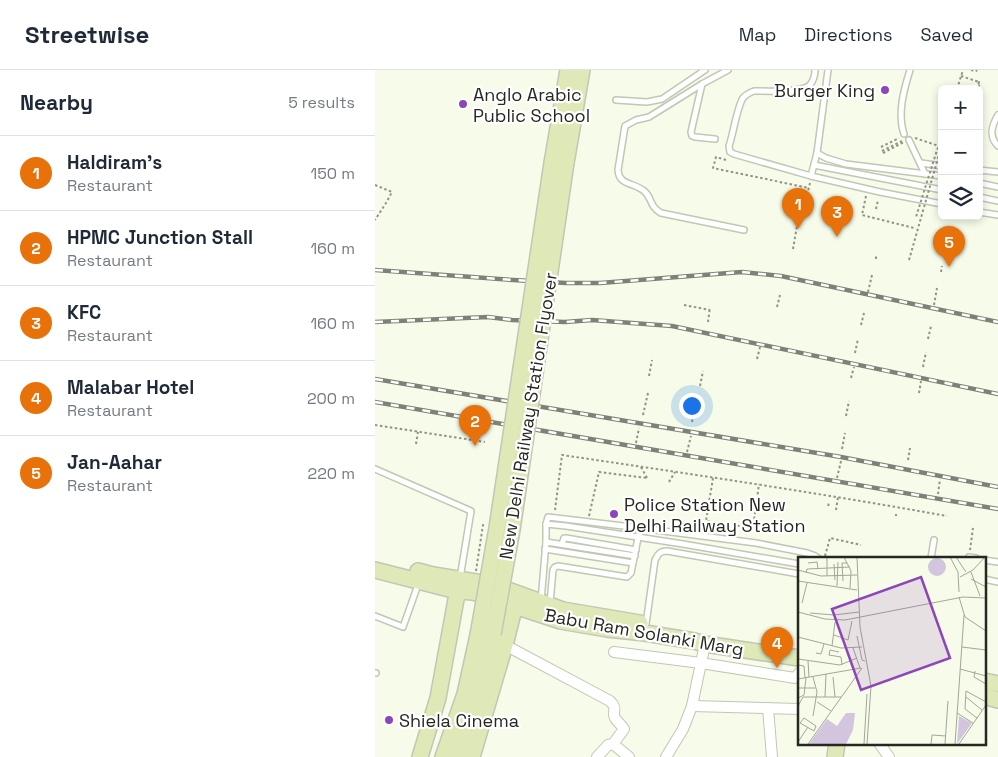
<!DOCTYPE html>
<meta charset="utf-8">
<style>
:root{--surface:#fff;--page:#f6f6f7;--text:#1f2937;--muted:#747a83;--line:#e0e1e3;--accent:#b45309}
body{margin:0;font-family:"Space Grotesk",sans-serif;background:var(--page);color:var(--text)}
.controls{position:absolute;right:15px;top:15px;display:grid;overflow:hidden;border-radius:8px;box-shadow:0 2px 8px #0003}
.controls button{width:45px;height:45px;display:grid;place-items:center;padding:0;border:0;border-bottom:1px solid var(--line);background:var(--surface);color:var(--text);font:25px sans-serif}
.you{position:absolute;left:316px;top:335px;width:18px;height:18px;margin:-12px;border:4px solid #fff;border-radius:50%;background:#1a73e8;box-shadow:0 0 0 8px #1a73e833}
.badge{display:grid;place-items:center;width:32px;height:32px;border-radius:50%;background:var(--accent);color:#fff;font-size:16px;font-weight:700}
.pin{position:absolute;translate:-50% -41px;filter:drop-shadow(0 1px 2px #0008)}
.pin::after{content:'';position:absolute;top:26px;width:18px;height:15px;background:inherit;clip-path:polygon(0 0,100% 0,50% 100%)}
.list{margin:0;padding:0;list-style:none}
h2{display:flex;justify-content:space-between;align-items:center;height:65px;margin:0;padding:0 20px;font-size:21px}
h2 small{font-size:16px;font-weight:400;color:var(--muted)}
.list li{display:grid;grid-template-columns:32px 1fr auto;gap:15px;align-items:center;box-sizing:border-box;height:75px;padding:0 20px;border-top:1px solid var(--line)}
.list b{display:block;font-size:19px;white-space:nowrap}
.list p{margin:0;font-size:16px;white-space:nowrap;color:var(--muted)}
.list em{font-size:16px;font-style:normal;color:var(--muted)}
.icon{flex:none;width:28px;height:28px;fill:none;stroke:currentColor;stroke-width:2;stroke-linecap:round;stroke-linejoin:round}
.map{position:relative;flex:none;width:623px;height:687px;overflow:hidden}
header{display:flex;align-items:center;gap:30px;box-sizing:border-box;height:70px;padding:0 25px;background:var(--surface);border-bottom:1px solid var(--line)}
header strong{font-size:24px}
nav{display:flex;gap:28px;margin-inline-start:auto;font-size:18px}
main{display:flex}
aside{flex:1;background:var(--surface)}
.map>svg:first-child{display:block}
</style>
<header>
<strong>Streetwise</strong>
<nav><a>Map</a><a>Directions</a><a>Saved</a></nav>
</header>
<main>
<aside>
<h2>Nearby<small>5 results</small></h2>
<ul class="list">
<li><span class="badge" style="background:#e8710a">1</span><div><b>Haldiram's</b><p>Restaurant</p></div><em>150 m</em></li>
<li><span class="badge" style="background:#e8710a">2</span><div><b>HPMC Junction Stall</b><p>Restaurant</p></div><em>160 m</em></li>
<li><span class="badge" style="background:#e8710a">3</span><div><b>KFC</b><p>Restaurant</p></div><em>160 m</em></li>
<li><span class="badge" style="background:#e8710a">4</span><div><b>Malabar Hotel</b><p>Restaurant</p></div><em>200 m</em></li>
<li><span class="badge" style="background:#e8710a">5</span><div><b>Jan-Aahar</b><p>Restaurant</p></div><em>220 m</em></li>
</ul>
</aside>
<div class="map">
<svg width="623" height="687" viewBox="0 0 623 687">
<rect width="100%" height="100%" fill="#f6fce9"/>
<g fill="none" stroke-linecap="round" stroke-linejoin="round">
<defs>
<g id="lane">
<path d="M 353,0 L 327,14 L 274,47 L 261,50 L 250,56 L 243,100 C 244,116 259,112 269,121 C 278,128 273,135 286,143 L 369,160"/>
<polyline points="453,0 442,83 436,106 505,122 567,134"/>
<polyline points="327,14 316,62 317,66 320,67 340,69"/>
<polyline points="241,30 272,32 287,29 330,0"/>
<path d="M 623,45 C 617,55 613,66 623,76"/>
<path d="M 529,64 C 522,44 529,19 535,0"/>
<polyline points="534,70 550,104"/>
<polyline points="442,83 451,88 471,94 567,106"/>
<polyline points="546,93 567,96"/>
<polyline points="439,95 567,120"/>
<polyline points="604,100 623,102"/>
<path d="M 436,106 L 359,84 L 355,82 L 354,76 C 358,65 362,37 368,28 C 371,24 374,23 379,21 C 391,21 426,23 435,15 C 438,11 440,5 440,0"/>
<polyline points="604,113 623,117"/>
<polyline points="604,127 623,131"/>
<polyline points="604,142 623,145"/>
<polyline points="0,399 96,441 85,508"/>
<polyline points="171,454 173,447 265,458 381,473 432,483 438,485 443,488"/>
<polyline points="171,472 260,486"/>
<polyline points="187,474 189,468 191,468 261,480"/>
<polyline points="170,479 258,493"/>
<polyline points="594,487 601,488"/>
<polyline points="556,488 559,470"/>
<polyline points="609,490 623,492"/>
<polyline points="609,509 623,512"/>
<polyline points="166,531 171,472 171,454 191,456 308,474 424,494"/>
<polyline points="175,533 178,500 180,497 183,496 252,507 256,503 265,458"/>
<polyline points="0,546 28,557 44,512"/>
<path d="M 271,554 L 280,490 C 283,484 285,481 292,481 L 424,504"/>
<polyline points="0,603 1,603"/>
</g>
<g id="street">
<path d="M 130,575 L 235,631 C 244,640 236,641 240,648 C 242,652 247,655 249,659 L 238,674 L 233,675 L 222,687"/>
<polyline points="239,582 326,593 420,608 424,603"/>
<polyline points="317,636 424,639"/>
<polyline points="393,638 397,687"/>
<polyline points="504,673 514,687"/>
<polyline points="238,674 254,687"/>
<polyline points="291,687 308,659 317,636 330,574"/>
</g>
<g id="secondary">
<polyline points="177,93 193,0"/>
<polyline points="191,93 207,0"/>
<polyline points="0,500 82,521 98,522 185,551 232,559 270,563 319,571 330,574 424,588"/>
<polyline points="43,501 58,505 119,515 188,540 265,553"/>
<polyline points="609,611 623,614"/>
<polyline points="609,626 623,630"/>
<polyline points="45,687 63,628 84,513"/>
<polyline points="68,687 90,624 103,565"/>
<polyline points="82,687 103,625 118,564"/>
<polyline points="97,687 130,575 142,527"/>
<polyline points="460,687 462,673"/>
</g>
</defs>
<use href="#lane" stroke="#c1c7b5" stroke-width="8"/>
<use href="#street" stroke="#c1c7b5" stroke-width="12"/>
<use href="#secondary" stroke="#c1c7b5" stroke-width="18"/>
<g stroke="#909487" stroke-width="2" stroke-dasharray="2.5 2.5" stroke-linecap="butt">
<polyline points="596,0 601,1 602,0"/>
<polyline points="586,6 604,12"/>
<polyline points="582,19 588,0"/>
<polyline points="602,19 604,12 604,20"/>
<polyline points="540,68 564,76"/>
<polyline points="506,77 524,68"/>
<polyline points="507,81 527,71"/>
<polyline points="508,83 529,72"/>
<polyline points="351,90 341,87 338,98 434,118"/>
<polyline points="0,115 17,122 11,133 0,150"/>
<polyline points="432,125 435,113"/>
<polyline points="491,126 487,145 539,158"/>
<polyline points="501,139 503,130"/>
<polyline points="418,179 422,156"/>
<polyline points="501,189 501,184"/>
<polyline points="566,202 567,196"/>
<polyline points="493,222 497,205"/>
<polyline points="309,235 335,240"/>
<polyline points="559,235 562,218"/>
<polyline points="402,237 405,225"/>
<polyline points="333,252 335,237"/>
<polyline points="486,255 489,243"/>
<polyline points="553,269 556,256"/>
<polyline points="480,283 483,269"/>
<polyline points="382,289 385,277"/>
<polyline points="548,297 551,282"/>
<polyline points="274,306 277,290"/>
<polyline points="476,308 479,297"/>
<polyline points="325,316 328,301"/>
<polyline points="544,323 546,311"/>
<polyline points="268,345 273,323"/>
<polyline points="471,346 474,331"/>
<polyline points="317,352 321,332"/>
<polyline points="0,355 110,372"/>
<polyline points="261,373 264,358"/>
<polyline points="41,374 43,362"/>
<polyline points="467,379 470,363"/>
<polyline points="312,382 316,366"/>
<polyline points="533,390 535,378"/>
<polyline points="266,397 272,408"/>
<polyline points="338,408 331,451 378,458 384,414"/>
<polyline points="462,408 466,391"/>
<polyline points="294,412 300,402"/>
<polyline points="563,424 565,409"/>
<polyline points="453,436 454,433"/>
<path d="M 180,440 L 187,385 C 316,404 444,423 572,446"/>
<polyline points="461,440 463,427"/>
<polyline points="214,446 224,402 272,408"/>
<polyline points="521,446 521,444"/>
<polyline points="595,480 598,458"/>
<polyline points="450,486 455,468 486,475"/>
<polyline points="101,501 108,455 110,456"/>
</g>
<use href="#lane" stroke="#fff" stroke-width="5"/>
<use href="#street" stroke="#fff" stroke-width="10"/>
<use href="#secondary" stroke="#dfe8b7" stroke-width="15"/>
<defs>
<g id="rail">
<polyline points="0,200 138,210 191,213 225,213 367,202 406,206 623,252"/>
<polyline points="0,252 113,247 137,250 190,252 217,250 297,256 623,324"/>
<polyline points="0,309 466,387 623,417"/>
<polyline points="0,332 623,439"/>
</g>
</defs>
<use href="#rail" stroke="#7e8276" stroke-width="4.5"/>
<use href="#rail" stroke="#fff" stroke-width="2.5" stroke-dasharray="8" stroke-linecap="butt"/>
<defs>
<g id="secondary-bridge">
<polyline points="118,564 137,460 191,93"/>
<polyline points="103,565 122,458 177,93"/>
</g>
</defs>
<use href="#secondary-bridge" stroke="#c1c7b5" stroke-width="18" stroke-linecap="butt"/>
<g stroke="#909487" stroke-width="2" stroke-dasharray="2.5 2.5" stroke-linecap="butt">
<polyline points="564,76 567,67"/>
<polyline points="534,190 565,81 564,76 562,80 541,147"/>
</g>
<use href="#secondary-bridge" stroke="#dfe8b7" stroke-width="15"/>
</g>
<g fill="#8d46b9" stroke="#fff" stroke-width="2">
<circle cx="510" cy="20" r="5"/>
<circle cx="88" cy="34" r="5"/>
<circle cx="239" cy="444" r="5"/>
<circle cx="14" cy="650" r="5"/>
</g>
<g text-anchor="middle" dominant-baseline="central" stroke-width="4.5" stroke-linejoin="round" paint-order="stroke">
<g font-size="18" fill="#252720" stroke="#fff" text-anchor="start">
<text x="500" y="20" text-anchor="end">Burger King</text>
<text x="98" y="24">Anglo Arabic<tspan x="98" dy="21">Public School</tspan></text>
<text x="249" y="434">Police Station New<tspan x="249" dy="21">Delhi Railway Station</tspan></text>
<text x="24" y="650">Shiela Cinema</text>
</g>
<g font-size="18" fill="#252720" stroke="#fff">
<text transform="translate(153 346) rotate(-81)">New Delhi Railway Station Flyover</text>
<text transform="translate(269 562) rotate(10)">Babu Ram Solanki Marg</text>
</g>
</g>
<g transform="translate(423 487)">
<rect width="188" height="188" fill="#f6fce9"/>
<path d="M130 10a9 9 0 1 1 18 0a9 9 0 1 1-18 0ZM 161,159 L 174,166 L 159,187 Z" fill="#d2c5dd"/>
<path d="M 48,156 L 57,156 L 55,173 L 48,187 L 11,187 L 29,162 L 39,169 Z" fill="#d2c5dd"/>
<path fill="none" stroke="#a2a799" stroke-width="1" d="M 29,0 L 29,19M 46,0 L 53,14 L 52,31M 59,0 L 62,70 L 73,129 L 69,187M 152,0 L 160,15 L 161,35M 158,0 L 168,15M 10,6 L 19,5 L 20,12M 36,7 L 37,23M 0,13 L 23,19 L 59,18M 173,15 L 182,39M 8,16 L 9,12 L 52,10M 162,20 L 175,13 L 187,0M 173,22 L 188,30M 0,24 L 59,33M 45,24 L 44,6 L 49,6M 39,29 L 40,5M 161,40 L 167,60 L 188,74M 4,46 L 9,26M 0,55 L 27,62 L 47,63 L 165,40 L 188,41M 12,56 L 36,58 L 61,55M 36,78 L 50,83 L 54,64M 59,79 L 64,103 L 67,104M 0,80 L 43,91 L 64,90M 34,89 L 37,65M 164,90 L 188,93M 55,91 L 62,111M 41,95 L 32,93 L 31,98 L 43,100 L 44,108M 18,96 L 23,97 L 26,87M 0,102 L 42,108 L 59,101M 10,104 L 11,120M 0,108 L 6,109 L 7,121M 162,112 L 188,119M 177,114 L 176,120 L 188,127M 15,120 L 19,135 L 15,159M 35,120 L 37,140M 0,122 L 63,111M 0,131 L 17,131M 168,134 L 167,152 L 179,161M 168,134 L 188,145M 27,140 L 28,117M 168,140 L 184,153M 0,141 L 6,138 L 8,121M 19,145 L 33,154M 0,149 L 5,140 L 43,140M 159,156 L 175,166M 16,174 L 2,166 L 6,161 L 18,169 L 16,174M 0,185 L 10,170M 10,187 L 64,111M 66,187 L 69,137M 133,187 L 134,178 L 148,179M 147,187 L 150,144M 157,187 L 166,58M 161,187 L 188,148"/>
<path fill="#8d46b9" fill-opacity="0.15" stroke="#8d46b9" stroke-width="2.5" d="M 123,20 L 152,101 L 63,133 L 34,52 Z"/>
<rect width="188" height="188" fill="none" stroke="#252720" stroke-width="2.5"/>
</g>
</svg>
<div class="controls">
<button>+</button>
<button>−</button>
<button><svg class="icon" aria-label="layers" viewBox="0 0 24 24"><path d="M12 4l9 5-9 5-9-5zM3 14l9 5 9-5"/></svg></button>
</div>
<div class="you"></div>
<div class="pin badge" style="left:423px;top:159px;background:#e8710a">1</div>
<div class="pin badge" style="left:100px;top:376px;background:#e8710a">2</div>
<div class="pin badge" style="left:462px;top:167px;background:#e8710a">3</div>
<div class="pin badge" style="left:402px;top:598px;background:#e8710a">4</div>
<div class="pin badge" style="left:574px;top:197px;background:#e8710a">5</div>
</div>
</main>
